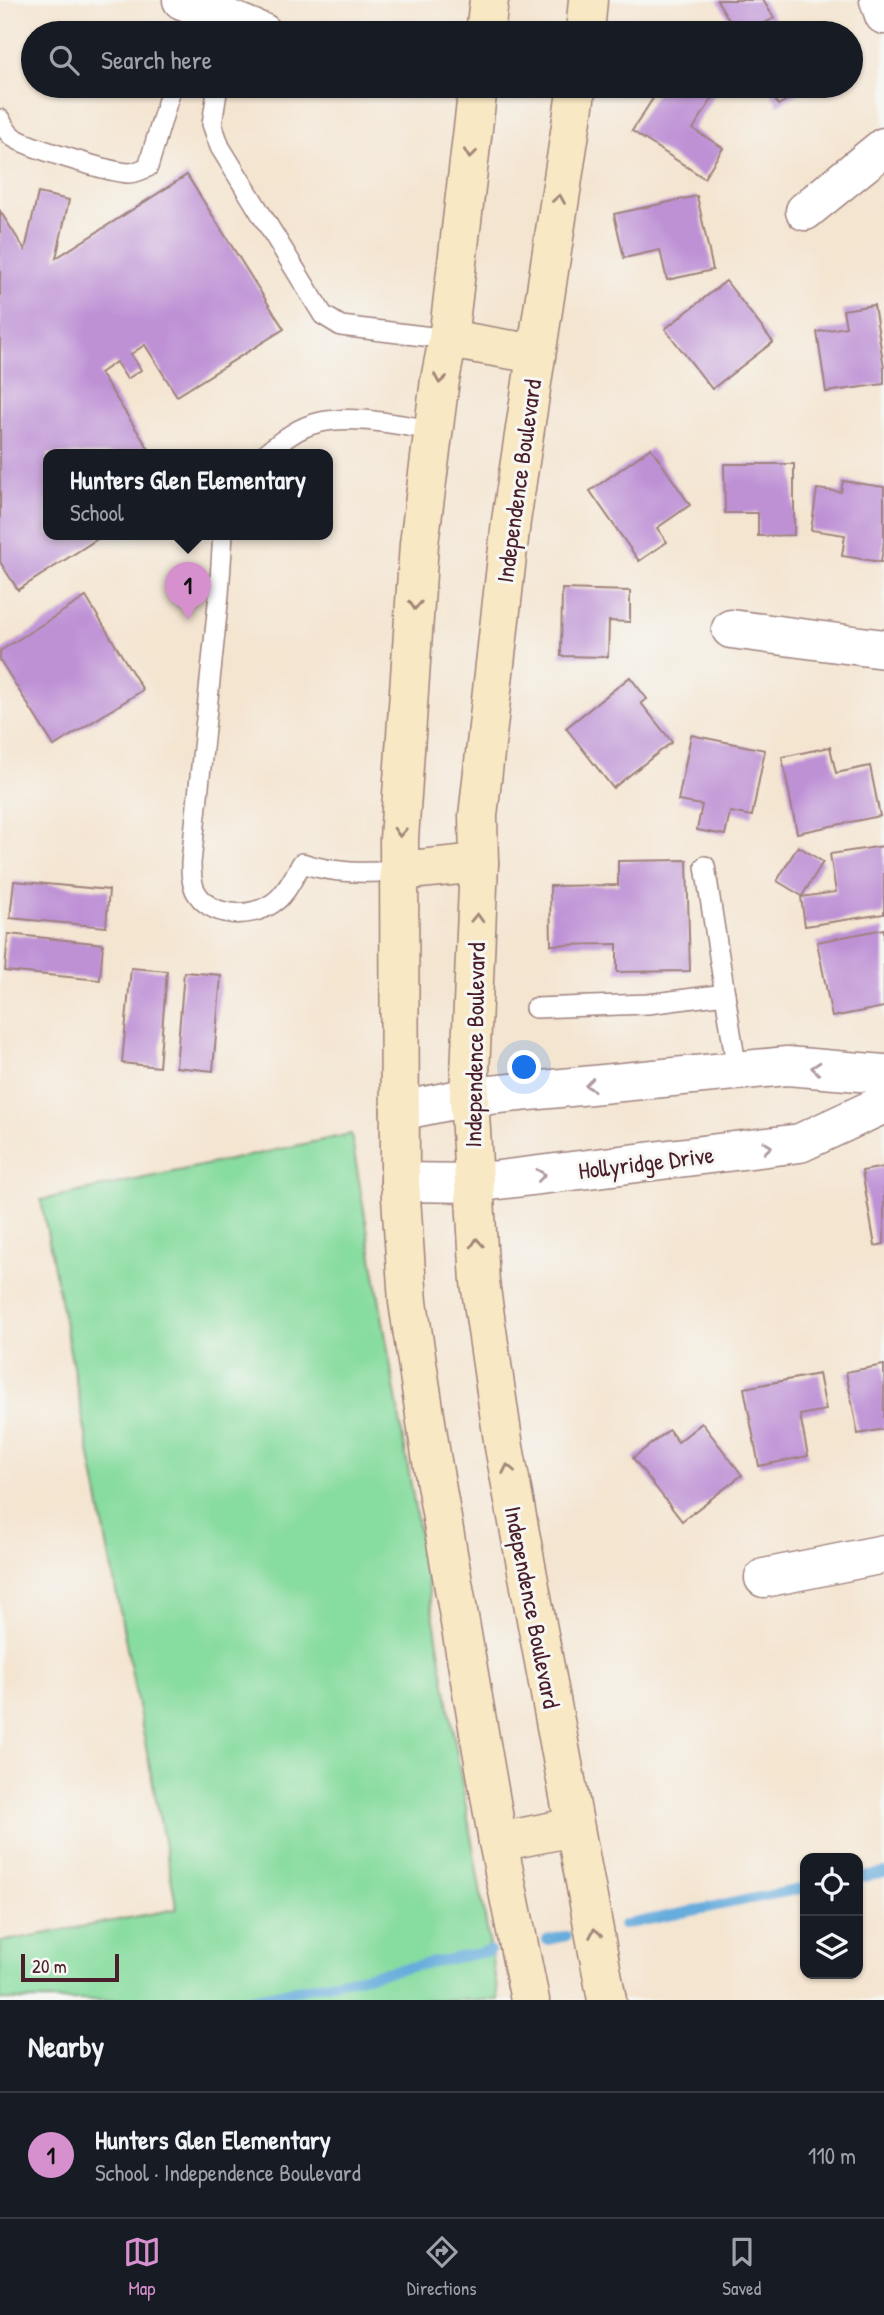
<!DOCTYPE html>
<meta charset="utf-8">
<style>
:root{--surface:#171b24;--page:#20242c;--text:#f1f3f6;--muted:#9ea1a6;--line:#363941;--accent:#d690ce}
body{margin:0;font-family:"Patrick Hand",sans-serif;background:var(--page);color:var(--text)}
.controls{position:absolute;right:21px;bottom:21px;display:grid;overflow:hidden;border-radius:14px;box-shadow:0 2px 5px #0004}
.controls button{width:63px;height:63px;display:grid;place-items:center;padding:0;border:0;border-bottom:2px solid var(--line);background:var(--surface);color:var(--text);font:35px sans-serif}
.scale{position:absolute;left:21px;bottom:18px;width:98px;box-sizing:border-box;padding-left:7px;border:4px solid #4a1f2b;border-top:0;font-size:19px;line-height:24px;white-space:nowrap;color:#4a1f2b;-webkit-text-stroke:5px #f6f6f2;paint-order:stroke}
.you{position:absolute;left:525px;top:1068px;width:24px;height:24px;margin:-18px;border:5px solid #fff;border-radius:50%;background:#1a73e8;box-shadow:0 0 0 10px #1a73e833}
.badge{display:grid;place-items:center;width:46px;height:46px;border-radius:50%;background:var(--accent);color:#111;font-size:23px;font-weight:700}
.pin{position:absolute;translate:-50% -58px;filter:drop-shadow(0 2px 4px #0008)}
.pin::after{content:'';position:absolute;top:37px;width:24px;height:21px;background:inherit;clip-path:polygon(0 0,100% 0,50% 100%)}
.popup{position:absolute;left:43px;top:449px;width:290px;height:91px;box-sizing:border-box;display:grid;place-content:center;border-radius:14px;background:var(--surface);filter:drop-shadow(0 2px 5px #0005);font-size:23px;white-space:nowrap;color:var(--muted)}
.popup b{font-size:26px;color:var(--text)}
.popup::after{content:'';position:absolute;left:50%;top:100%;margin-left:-14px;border:14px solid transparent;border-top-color:var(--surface)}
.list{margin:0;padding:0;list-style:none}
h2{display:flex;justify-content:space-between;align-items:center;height:91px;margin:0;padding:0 28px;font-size:30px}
h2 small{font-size:23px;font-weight:400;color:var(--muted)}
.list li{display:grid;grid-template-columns:46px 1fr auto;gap:21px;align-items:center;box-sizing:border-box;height:126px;padding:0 28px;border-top:2px solid var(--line)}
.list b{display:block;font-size:26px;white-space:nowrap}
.list p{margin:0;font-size:23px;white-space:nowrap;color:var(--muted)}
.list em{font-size:23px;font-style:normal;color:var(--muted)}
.icon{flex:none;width:38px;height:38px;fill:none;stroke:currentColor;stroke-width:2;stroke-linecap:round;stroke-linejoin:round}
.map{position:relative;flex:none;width:884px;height:2000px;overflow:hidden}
.search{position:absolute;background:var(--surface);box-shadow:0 2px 5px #0004;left:21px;right:21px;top:21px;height:77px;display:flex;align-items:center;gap:18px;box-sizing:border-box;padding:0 24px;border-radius:38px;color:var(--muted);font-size:26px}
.sheet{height:217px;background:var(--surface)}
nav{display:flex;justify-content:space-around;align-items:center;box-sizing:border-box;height:98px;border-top:2px solid var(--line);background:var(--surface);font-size:19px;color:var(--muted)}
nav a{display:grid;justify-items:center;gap:4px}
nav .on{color:var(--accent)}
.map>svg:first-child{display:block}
</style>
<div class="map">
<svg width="884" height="2000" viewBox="0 0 884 2000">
<rect width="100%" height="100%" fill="#f6f6f2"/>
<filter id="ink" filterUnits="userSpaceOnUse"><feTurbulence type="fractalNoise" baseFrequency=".0143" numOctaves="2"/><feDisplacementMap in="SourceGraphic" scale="14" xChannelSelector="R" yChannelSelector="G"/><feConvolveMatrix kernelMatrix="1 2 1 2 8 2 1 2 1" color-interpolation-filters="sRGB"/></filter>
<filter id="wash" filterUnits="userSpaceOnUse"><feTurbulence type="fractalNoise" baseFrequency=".00686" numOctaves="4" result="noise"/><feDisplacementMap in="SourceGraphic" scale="28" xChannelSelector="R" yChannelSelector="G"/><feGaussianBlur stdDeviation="1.57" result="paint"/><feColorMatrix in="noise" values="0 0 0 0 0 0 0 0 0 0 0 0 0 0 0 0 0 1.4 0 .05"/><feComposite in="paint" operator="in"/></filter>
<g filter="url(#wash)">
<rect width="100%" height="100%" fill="#f4e5d1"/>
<polygon fill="#87dc9f" stroke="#687e65" stroke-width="2" points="351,1134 499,2000 0,2000 0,1942 177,1909 41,1200"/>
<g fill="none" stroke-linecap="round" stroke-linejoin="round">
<g stroke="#66acdc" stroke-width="10">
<polyline points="858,1878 884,1873"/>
<polyline points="623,1925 805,1888"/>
<polyline points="547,1940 566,1936"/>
<polyline points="246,2000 490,1951"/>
</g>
</g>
<g id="blocks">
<g fill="#be91d5">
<polygon points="717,0 763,0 774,18 747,33 737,33"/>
<polygon points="661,86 703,86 715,94 693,129 723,148 704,178 632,131"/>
<polygon points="767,86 812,86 778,105"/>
<polygon points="187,175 284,329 177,396 145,345 131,354 141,370 127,379 116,362 100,373 152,454 48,454 48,534 105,534 18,590 0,562 0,211 25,250 38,193 69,200 56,258"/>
<polygon points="697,196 713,270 667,280 660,250 624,258 614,214"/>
<polygon points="726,281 773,342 712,389 665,329"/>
<polygon points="874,305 884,367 884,384 826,392 817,332 846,327 843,310"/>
<polygon points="651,448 690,505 657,528 667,542 639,561 590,491"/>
<polygon points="724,464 794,464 794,535 758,536 758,513 725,513"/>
<polygon points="843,481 884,487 884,542 881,562 842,556 845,535 811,530 817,489 841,492"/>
<polygon points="562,589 630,591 630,622 609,621 608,657 561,656"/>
<polygon points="86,597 143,690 54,746 0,660 0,651"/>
<polygon points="630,677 647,699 641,703 672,742 613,788 566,728"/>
<polygon points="691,735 765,750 752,816 730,812 725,835 697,830 702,805 678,801"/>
<polygon points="830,747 836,773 870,766 880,816 797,833 782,757"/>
<polygon points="798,846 823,862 802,896 777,881"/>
<polygon points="884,846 884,914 805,926 801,897 836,892 830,854"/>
<polygon points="687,860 690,971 617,972 617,944 551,945 550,886 618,885 618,861"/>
<polygon points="14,881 109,890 106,927 10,918"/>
<polygon points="884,929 884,1007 832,1017 817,942"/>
<polygon points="8,934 103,944 100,980 5,971"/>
<polygon points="131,968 167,971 159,1067 122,1063"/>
<polygon points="184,972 221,975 213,1071 176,1067"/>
<polygon points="884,1167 884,1244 875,1246 862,1171"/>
<polygon points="884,1365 884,1429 858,1434 846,1372"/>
<polygon points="819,1374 826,1410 800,1415 808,1456 759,1466 744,1388"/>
<polygon points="702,1423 742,1475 682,1521 633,1458 669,1430 678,1442"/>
</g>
</g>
</g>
<g filter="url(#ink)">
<use href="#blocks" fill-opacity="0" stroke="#9f827e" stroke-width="2"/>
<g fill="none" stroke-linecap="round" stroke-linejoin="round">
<defs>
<g id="lane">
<polyline points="188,33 200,8"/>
<polyline points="218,86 212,124 220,147 323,315 341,326 448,339"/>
<path d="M 0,119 C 4,126 7,133 13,137 C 27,147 110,172 128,173 C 136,173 141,170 148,167 L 172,86"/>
<path d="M 265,454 C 280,442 298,427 317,423 C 354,414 396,425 433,430"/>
<path d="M 223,534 L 219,594 L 191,863 C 191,872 191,881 195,890 C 209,918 250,919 273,903 C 286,895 294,876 302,863 C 335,874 365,873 400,871"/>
<polyline points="705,866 737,1071"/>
<polyline points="535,1008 648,1004 725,994"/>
</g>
<g id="street">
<polyline points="182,0 263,33"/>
<polyline points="879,0 884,15"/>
<polyline points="805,211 884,147"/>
<polyline points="731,629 884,649"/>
<polyline points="400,1111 469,1097 787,1066 884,1074"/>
<polyline points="400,1182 474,1183 800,1143 884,1104"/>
<polyline points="764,1578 884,1554"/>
</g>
<g id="secondary">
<polyline points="485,33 489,0"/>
<polyline points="585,33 588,0"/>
<polyline points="478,86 448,339 440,380 419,544 399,839 400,1182 408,1302 431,1455 498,1842 530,2000"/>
<polyline points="577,86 511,521 478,816 479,863 469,1097 480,1282 504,1447 607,2000"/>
<polyline points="448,339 536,354"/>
<polyline points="400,871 479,863"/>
<polyline points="498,1842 574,1827"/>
</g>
</defs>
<use href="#lane" stroke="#9f827e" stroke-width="22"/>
<use href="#street" stroke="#9f827e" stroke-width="41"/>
<use href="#secondary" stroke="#9f827e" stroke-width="41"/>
<use href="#lane" stroke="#fff" stroke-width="19"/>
<use href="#street" stroke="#fff" stroke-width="38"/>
<use href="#secondary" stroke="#f8e8c3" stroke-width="38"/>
</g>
<defs><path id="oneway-chevron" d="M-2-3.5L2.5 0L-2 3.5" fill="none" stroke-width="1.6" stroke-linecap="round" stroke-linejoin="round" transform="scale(1.75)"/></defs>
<g stroke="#a18477">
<use href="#oneway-chevron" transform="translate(470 154) rotate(97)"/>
<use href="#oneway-chevron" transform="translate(559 199) rotate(-81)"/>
<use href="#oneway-chevron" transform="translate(440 379) rotate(99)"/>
<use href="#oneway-chevron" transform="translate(415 605) rotate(94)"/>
<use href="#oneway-chevron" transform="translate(400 832) rotate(93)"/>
<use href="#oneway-chevron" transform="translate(477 918) rotate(-88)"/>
<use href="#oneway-chevron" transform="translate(477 1243) rotate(-94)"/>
<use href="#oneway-chevron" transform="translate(508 1469) rotate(-101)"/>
<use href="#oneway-chevron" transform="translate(595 1933) rotate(-101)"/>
</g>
<g stroke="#ae9aa0">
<use href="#oneway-chevron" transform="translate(816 1068) rotate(-175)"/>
<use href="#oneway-chevron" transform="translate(590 1085) rotate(174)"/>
<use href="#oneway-chevron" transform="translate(767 1147) rotate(-7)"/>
<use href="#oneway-chevron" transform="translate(541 1175) rotate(-7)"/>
</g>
</g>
<g text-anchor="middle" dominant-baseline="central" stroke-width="6" stroke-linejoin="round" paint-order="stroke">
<g font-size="24" fill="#4a1f2b" stroke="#f6f6f2">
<text transform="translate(518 481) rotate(-82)">Independence Boulevard</text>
<text transform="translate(474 1045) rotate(-89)">Independence Boulevard</text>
<text transform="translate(646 1162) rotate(-7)">Hollyridge Drive</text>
<text transform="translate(533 1607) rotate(79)">Independence Boulevard</text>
</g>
</g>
</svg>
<div class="controls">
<button><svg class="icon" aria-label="locate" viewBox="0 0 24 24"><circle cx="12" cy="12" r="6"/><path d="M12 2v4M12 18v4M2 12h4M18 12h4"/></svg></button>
<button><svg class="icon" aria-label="layers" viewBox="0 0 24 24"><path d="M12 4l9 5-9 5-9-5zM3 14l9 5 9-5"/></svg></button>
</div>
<div class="scale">20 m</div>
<div class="you"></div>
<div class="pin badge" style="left:188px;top:620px">1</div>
<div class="popup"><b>Hunters Glen Elementary</b>School</div>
<div class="search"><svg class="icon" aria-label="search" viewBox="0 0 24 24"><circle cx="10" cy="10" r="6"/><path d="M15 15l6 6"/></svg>Search here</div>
</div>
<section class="sheet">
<h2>Nearby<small></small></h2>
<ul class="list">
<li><span class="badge">1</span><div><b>Hunters Glen Elementary</b><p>School · Independence Boulevard</p></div><em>110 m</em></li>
</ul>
</section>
<nav>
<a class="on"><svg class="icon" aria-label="map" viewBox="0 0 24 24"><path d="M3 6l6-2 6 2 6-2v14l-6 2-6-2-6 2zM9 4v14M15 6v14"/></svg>Map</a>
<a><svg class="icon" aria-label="directions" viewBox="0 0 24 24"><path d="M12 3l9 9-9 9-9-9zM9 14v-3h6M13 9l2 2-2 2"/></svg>Directions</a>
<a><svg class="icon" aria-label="saved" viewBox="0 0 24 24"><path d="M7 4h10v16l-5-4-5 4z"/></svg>Saved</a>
</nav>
